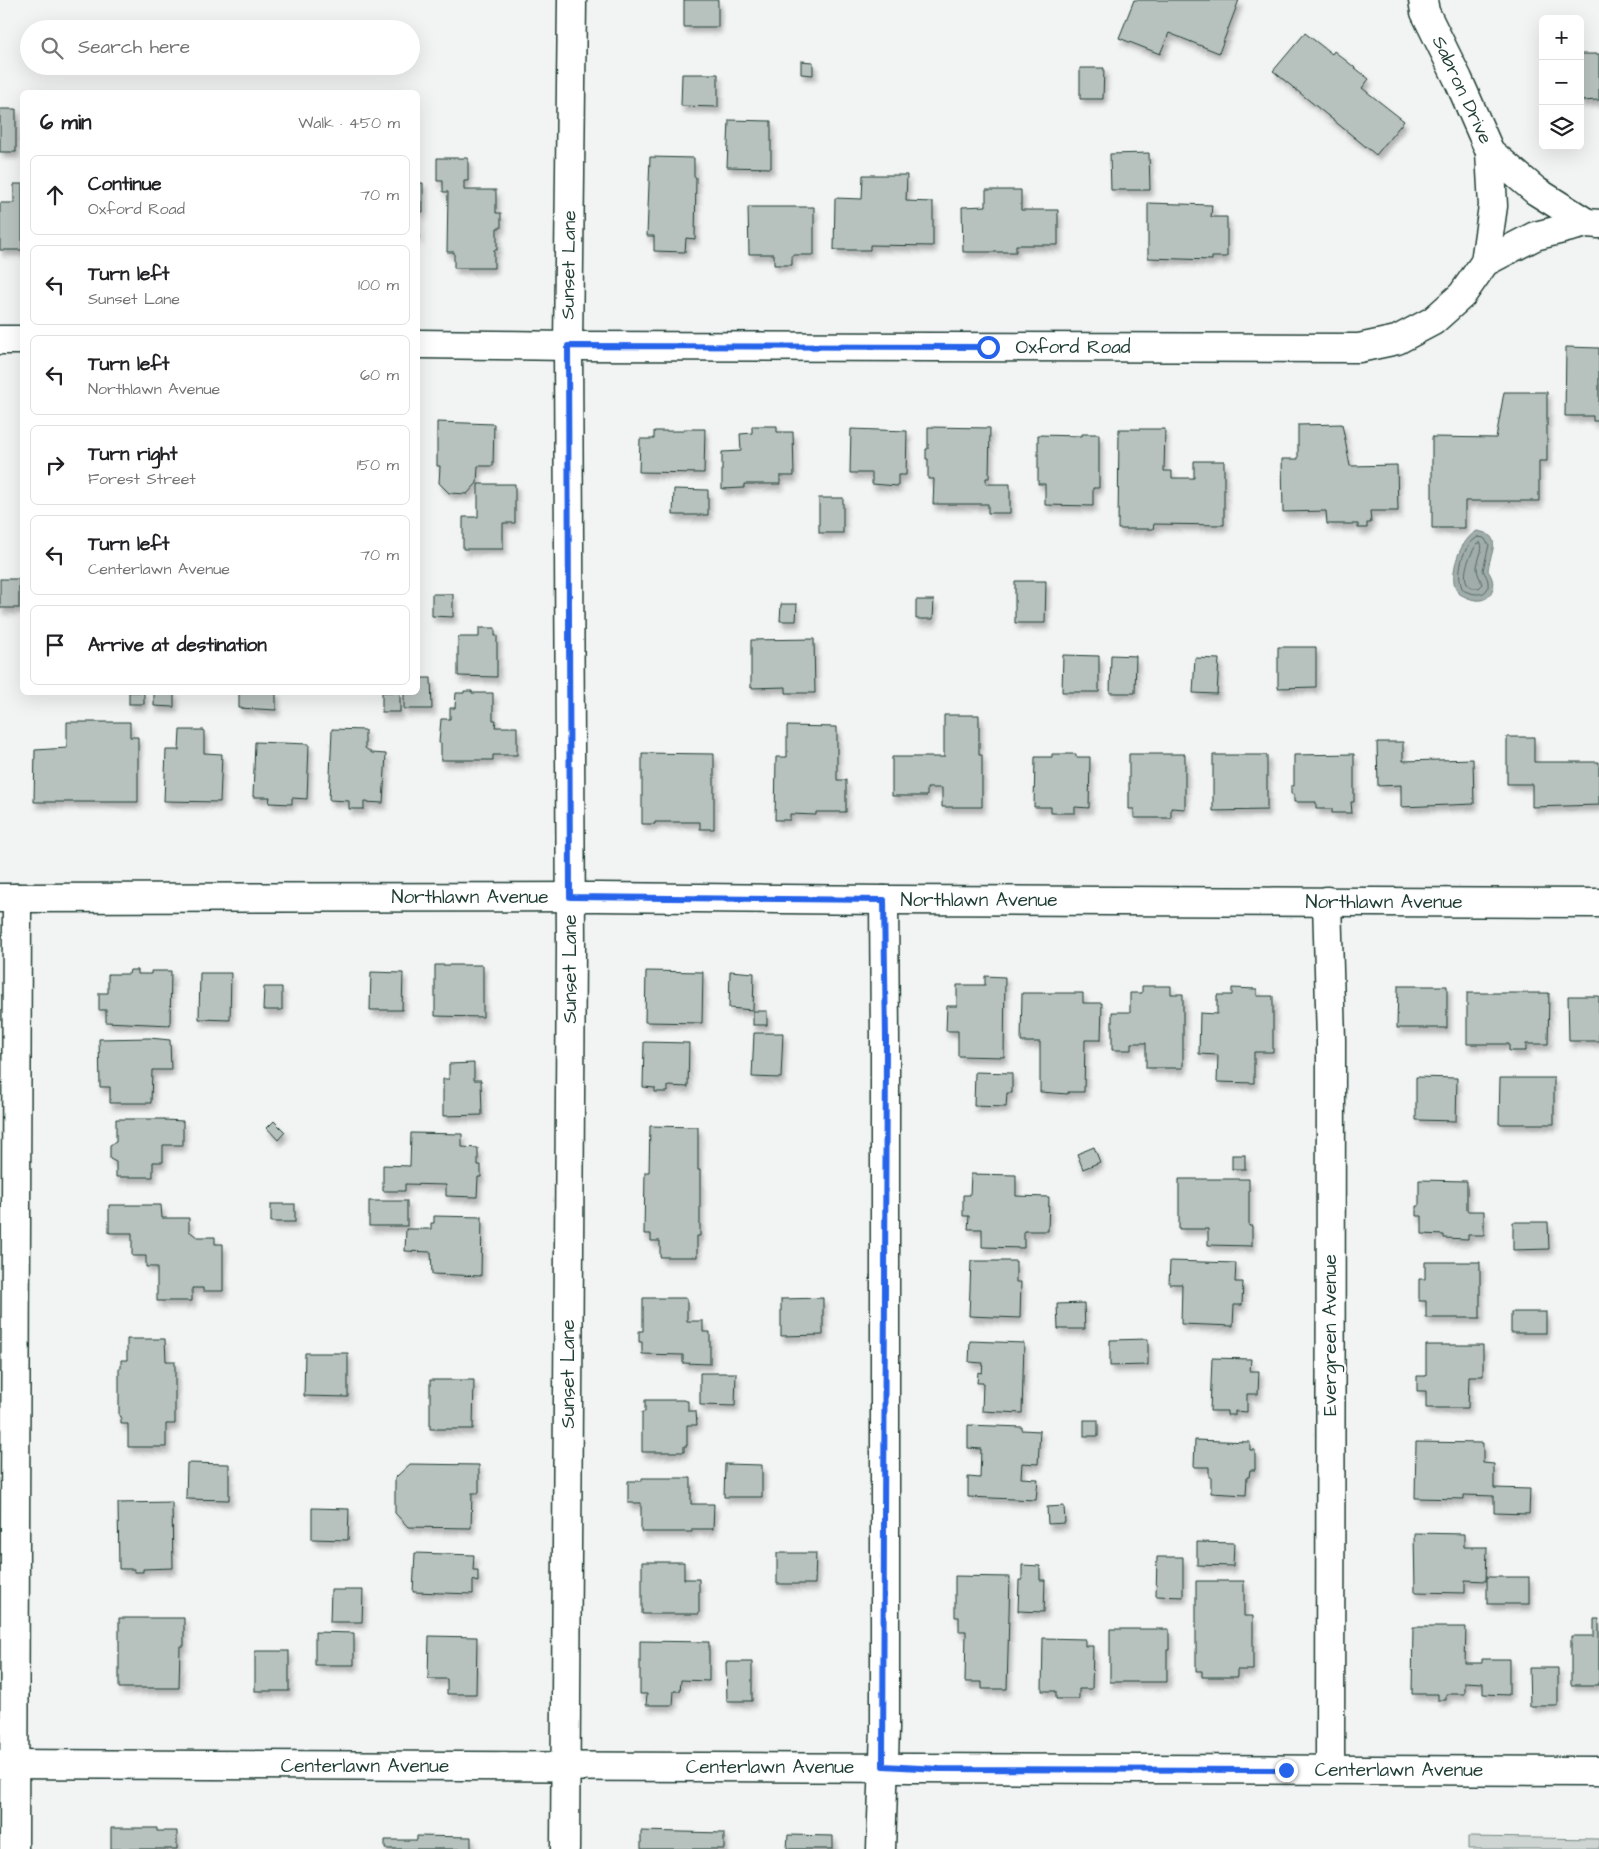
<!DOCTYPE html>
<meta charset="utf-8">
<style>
:root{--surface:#fff;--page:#f6f6f6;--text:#202124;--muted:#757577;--line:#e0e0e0}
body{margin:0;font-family:"Architects Daughter",sans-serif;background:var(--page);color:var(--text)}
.controls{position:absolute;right:15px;top:15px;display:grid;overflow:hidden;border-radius:8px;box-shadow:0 5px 20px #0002}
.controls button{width:45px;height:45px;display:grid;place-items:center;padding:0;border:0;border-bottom:1px solid var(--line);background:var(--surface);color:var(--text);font:25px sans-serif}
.stop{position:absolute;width:15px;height:15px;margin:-11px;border:4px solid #2563eb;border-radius:50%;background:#fff}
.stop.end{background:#2563eb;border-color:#fff;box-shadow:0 1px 5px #0008}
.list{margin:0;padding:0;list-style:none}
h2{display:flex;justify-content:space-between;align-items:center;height:65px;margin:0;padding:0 20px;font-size:21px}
h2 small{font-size:16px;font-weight:400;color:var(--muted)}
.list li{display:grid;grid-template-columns:32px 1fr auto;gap:15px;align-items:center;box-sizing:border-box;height:80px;margin:0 10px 10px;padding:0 10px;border:1px solid var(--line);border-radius:8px}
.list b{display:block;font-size:19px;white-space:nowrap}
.list p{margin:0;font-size:16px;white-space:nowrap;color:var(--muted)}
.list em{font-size:16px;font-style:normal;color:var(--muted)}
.icon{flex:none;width:28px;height:28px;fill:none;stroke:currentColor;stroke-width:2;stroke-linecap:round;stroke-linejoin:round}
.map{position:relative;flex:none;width:1599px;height:1849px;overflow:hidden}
.search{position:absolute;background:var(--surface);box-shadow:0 5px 20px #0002;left:20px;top:20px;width:400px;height:55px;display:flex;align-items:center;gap:12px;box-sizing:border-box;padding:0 18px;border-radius:28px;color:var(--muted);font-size:19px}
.panel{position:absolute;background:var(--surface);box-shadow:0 5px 20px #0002;left:20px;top:90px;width:400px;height:605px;border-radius:8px}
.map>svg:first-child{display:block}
</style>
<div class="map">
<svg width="1599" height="1849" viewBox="0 0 1599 1849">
<defs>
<filter id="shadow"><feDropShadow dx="3" dy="5.5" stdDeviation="2.5" flood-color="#0004"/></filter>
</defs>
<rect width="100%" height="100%" fill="#f2f3f3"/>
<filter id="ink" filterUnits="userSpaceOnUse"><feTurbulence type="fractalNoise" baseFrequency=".02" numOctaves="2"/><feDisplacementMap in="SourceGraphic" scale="10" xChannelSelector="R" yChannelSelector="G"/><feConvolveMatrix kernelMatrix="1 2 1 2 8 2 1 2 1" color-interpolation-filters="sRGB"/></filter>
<g filter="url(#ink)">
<polygon fill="#ced5d3" stroke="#768984" points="1468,1837 1599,1839 1599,1849 1468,1849"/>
<path fill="#a1adaa" stroke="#6d807b" d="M 1477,531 C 1505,535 1489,554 1488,571 C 1495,580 1496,597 1481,600 C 1473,601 1465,597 1458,593 C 1457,590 1454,585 1454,582 C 1452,564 1462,539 1477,531 Z"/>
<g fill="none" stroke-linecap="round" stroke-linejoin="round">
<g stroke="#536a63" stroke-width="1">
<path d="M 1478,537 L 1484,538 L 1489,545 L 1483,570 C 1485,575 1488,578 1488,582 C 1490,598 1472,595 1463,590 C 1455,575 1462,545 1478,537 Z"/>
<path d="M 1481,543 C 1484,550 1477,560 1477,568 C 1477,575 1481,578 1482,585 L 1479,588 L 1472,588 L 1467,584 C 1462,571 1470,555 1477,544 Z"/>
</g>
</g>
<g fill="#b7c1bd" stroke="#1f3d34" filter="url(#shadow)">
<rect x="684" y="0" width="34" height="27"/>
<polygon points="1134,0 1239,0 1219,53 1169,33 1160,54 1119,38"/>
<polygon points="1305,33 1332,54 1334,51 1369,79 1362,88 1404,121 1376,155 1273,71"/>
<polygon points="1580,54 1599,54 1599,100 1580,101"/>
<polygon points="801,61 813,62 813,75 801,74"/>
<polygon points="1080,68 1104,68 1103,99 1080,99"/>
<polygon points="682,74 718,74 718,107 681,106"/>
<rect x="0" y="109" width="16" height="43"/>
<polygon points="729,120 771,121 771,168 727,167"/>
<polygon points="1149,153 1150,190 1111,190 1110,154"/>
<polygon points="650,157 694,158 694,177 696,177 695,239 686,238 685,252 654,251 654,236 647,236"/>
<polygon points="437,158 468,158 468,181 464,181 464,190 496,190 496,213 501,213 501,228 497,228 497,250 494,250 494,268 454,268 454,252 447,252 448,192 443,192 443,181 437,181"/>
<polygon points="863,175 907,175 906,201 933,202 933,246 870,245 870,250 834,250 835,198 862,199"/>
<polygon points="418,183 423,183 423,212 419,212 419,239 418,239"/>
<polygon points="14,184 22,184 22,250 0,250 0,203 14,203"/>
<polygon points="986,190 1021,190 1021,210 1058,210 1058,245 1016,245 1016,252 963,252 962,207 986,206"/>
<polygon points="1148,203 1212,205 1211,217 1227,217 1227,257 1212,257 1212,260 1148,258"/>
<polygon points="748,207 814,207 814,255 792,255 792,265 774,265 774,254 749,254"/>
<polygon points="1566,347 1599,348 1599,421 1593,421 1593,416 1565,416"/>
<polygon points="1504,392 1547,392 1547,461 1539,461 1539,501 1465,501 1465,528 1432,528 1432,437 1496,438"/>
<polygon points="437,422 494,424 493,466 478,466 477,483 467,494 449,493 439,483 440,466 437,466"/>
<polygon points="1342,424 1350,466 1397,465 1398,511 1370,511 1371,523 1367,523 1367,528 1358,528 1358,524 1327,524 1326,511 1283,512 1282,459 1298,459 1298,425"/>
<polygon points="752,426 777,426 777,432 793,432 794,476 780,476 780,484 744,484 744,488 722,489 722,452 741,451 740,434 752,433"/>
<polygon points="928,427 990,428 989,478 986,478 986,484 1010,484 1010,513 988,513 988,504 933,504 934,479 928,479 928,459 926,459 926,449 928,449"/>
<polygon points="684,429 705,429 704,473 639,472 640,439 654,439 654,431 684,431"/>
<polygon points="851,429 907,431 906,475 898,475 898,486 872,484 872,473 850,473"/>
<polygon points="1119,429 1165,429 1164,471 1172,471 1172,478 1194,478 1194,461 1224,461 1224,525 1154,524 1153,529 1118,529"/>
<polygon points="1082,434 1099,434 1099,488 1093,488 1093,506 1045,505 1045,484 1038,484 1038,435 1082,436"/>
<polygon points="478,484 515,484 515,523 503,523 503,549 463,549 463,517 478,517"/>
<polygon points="674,489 708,490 708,515 673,515"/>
<rect x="819" y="498" width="24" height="35"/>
<rect x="0" y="579" width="19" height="29"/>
<polygon points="1015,581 1046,581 1045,623 1015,623"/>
<polygon points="432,594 453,594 453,617 432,616"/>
<polygon points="916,600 934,600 933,619 916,619"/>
<polygon points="781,604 797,604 796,621 780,621"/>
<polygon points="479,628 495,628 495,636 497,636 497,677 458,676 458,637 479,637"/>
<polygon points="814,639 815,693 786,693 786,687 751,688 751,640"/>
<polygon points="1278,647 1316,647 1316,687 1278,688"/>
<polygon points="1063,655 1099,656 1099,692 1062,692"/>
<polygon points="1111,655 1136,656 1135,693 1110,693"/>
<polygon points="1195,658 1219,659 1217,694 1193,693"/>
<polygon points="418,678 431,678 432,709 404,709 404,692 418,692"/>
<polygon points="464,691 472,691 472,693 493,693 493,720 496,720 495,727 517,727 517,755 493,755 493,760 441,760 441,743 439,743 441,719 450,719 450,708 455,708 456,693 464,693"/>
<rect x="129" y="692" width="15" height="12"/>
<polygon points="154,692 174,692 174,707 154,706"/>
<polygon points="239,692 276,692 276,710 239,708"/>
<rect x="382" y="692" width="18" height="20"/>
<polygon points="944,715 979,715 979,755 982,755 982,807 942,807 942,788 927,788 927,796 892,796 892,757 944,757"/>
<polygon points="67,722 130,722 130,737 138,737 138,802 34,802 35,750 67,748"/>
<polygon points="787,726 837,727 837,780 846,780 846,812 816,812 816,815 790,814 790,820 775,820 776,757 787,757"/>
<polygon points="332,729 365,730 365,748 372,753 386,754 383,803 364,802 364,809 349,809 349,801 329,800"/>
<polygon points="180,730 204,730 204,753 222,754 220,802 164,801 166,750 179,750"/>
<polygon points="1507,737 1534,737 1534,762 1599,762 1599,805 1532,807 1532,784 1507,784"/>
<polygon points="255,742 309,744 307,799 292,798 292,804 269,803 270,797 253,797"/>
<polygon points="1377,742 1403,742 1403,761 1473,759 1474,804 1401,807 1401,785 1378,786"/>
<polygon points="642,753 714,754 714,829 700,829 700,822 655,822 655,824 642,824"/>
<polygon points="1052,754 1076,754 1076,757 1090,757 1089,808 1075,807 1075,813 1051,813 1051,807 1034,807 1035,757 1052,757"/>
<polygon points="1129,754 1185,754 1185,809 1171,808 1171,818 1134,818 1134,809 1129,809"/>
<polygon points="1354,754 1354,802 1351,802 1352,813 1332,813 1332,809 1316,809 1316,802 1294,802 1294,794 1291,794 1291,786 1294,786 1294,755"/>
<polygon points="1213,755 1267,755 1267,810 1213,811"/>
<polygon points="435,965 483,965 483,1017 435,1016"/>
<polygon points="130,970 138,970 138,974 151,974 151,971 171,971 170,1025 106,1022 106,1010 99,1010 99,993 108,993 108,974 129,974"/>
<polygon points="646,971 703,972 702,1023 645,1022"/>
<polygon points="730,971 754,973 753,1010 729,1008"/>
<polygon points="371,972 403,973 402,1010 370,1010"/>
<polygon points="200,973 231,973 230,1020 199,1019"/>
<polygon points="985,976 1005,977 1004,1057 958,1056 958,1031 946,1031 947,1006 957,1006 957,985 985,985"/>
<polygon points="1142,986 1171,986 1171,994 1183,994 1183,1068 1146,1068 1146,1043 1131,1043 1131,1050 1112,1050 1112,1012 1130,1012 1130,993 1142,993"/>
<polygon points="1398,986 1447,986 1447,1028 1397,1028"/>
<polygon points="264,987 282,987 282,1010 263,1010"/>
<polygon points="1232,988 1257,989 1257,996 1273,996 1273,1052 1254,1052 1254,1083 1217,1082 1218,1055 1199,1054 1200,1013 1217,1014 1217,995 1232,995"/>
<polygon points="1022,993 1083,993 1083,1003 1102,1003 1101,1040 1085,1040 1084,1092 1068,1092 1068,1094 1040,1092 1040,1042 1021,1042"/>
<polygon points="1467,993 1549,993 1548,1044 1526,1044 1526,1051 1509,1051 1509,1044 1467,1044"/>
<polygon points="1568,996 1599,996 1599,1041 1569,1041"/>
<rect x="753" y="1011" width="14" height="14"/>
<polygon points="754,1033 783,1033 781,1078 752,1077"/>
<polygon points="150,1038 170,1040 171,1070 152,1070 151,1103 110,1103 110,1087 100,1087 99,1039"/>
<polygon points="644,1042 689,1043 688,1087 668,1086 668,1092 655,1092 655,1088 643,1087"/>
<polygon points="474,1063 474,1080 481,1080 482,1115 443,1116 443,1079 449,1079 449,1064"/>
<polygon points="975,1072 1012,1073 1012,1093 1007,1093 1006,1107 974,1106"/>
<polygon points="1416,1077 1457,1078 1456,1121 1416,1120"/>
<polygon points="1500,1078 1554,1078 1554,1124 1499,1124"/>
<polygon points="116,1119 165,1119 165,1120 183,1121 183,1145 163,1145 163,1162 153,1162 153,1177 116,1177 116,1162 110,1159 110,1145 116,1142"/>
<polygon points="274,1121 285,1132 278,1140 267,1128"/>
<polygon points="650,1126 698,1127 698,1170 700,1170 700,1236 697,1236 697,1257 660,1257 660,1241 651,1241 651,1234 644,1234 645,1172 649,1172"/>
<polygon points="411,1133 462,1134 462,1147 478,1148 478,1165 481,1165 481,1177 478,1177 477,1197 446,1196 446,1185 405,1184 405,1191 383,1191 383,1165 410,1166"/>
<polygon points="1094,1147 1100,1162 1083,1169 1077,1154"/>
<rect x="1232" y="1155" width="13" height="14"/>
<polygon points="971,1174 1016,1175 1016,1196 1049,1197 1048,1231 1024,1231 1024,1248 982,1247 982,1229 968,1229 969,1216 963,1216 963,1195 970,1195"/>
<polygon points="1179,1179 1249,1179 1249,1226 1252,1226 1252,1246 1208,1245 1208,1229 1179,1229"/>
<polygon points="1419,1180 1467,1181 1467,1211 1484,1211 1484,1235 1468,1235 1468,1239 1444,1238 1444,1235 1422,1234 1422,1216 1416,1216 1416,1206 1419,1206"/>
<rect x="369" y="1201" width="38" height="25"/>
<rect x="271" y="1204" width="24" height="18"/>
<polygon points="109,1205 161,1205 162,1218 189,1218 189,1231 197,1237 215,1237 215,1244 223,1244 223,1291 203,1291 203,1288 192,1288 192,1301 157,1301 157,1267 146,1267 146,1256 132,1256 132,1233 109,1233"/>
<polygon points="434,1216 482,1217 481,1276 432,1274 431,1252 405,1251 406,1229 431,1229 431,1223 434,1223"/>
<polygon points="1513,1222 1548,1222 1549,1249 1513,1250"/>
<polygon points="971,1261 1016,1261 1016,1282 1021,1282 1020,1318 969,1316"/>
<polygon points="1170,1261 1236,1263 1235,1282 1243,1282 1242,1305 1234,1305 1233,1326 1181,1324 1182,1284 1169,1284"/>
<polygon points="1425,1262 1480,1262 1480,1318 1426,1318 1426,1301 1419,1301 1419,1279 1425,1279"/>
<polygon points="643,1298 687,1298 687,1321 703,1321 703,1332 710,1332 710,1364 683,1363 683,1355 642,1354 642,1342 639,1342 639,1331 643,1331"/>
<polygon points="823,1298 823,1335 781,1336 781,1299"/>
<polygon points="1084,1303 1085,1329 1058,1329 1057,1304"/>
<rect x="1511" y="1312" width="35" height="21"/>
<polygon points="127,1339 165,1339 166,1361 175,1361 175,1424 166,1424 166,1447 128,1447 128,1424 121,1424 121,1416 119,1416 119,1368 121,1368 121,1360 127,1360"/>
<polygon points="1148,1339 1148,1365 1110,1366 1110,1340"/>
<polygon points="970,1341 1024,1343 1022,1413 982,1411 983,1383 977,1383 978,1372 982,1373 983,1363 969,1362"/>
<polygon points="1426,1345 1483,1345 1483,1376 1469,1376 1468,1408 1426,1408 1426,1391 1417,1391 1417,1376 1426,1376"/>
<polygon points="305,1353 348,1353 348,1397 304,1396"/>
<polygon points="1212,1358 1251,1359 1250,1371 1259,1371 1258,1394 1247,1394 1247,1412 1235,1411 1235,1415 1227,1415 1227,1411 1210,1411"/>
<polygon points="700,1373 736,1373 735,1406 700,1405"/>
<polygon points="430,1380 474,1380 473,1429 430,1429"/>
<polygon points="645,1400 685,1400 686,1401 688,1401 688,1411 696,1411 697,1425 687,1425 687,1446 684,1446 684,1452 642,1452 642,1412 645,1412"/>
<rect x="1084" y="1420" width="14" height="16"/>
<polygon points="968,1425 1022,1427 1022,1430 1040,1431 1038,1464 1022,1463 1021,1478 1038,1479 1036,1500 968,1497 968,1477 980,1478 981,1449 968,1448"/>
<polygon points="1195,1440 1250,1442 1250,1450 1255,1450 1255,1470 1250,1470 1249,1477 1247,1477 1246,1495 1211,1493 1211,1477 1209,1477 1209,1467 1194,1467"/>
<polygon points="1416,1442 1483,1443 1483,1463 1494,1464 1494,1488 1530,1489 1529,1514 1494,1513 1494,1496 1464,1495 1464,1499 1415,1498"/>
<polygon points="187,1463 229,1464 229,1500 186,1499"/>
<polygon points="410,1464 479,1465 479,1493 472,1493 471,1528 408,1527 395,1513 395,1478"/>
<polygon points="725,1464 762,1465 762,1497 724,1497"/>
<polygon points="642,1478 691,1478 691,1504 714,1504 713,1529 692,1529 692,1532 641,1532 641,1503 628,1503 628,1481 642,1481"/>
<polygon points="172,1502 173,1568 143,1569 143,1572 134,1572 134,1569 119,1569 118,1503"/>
<polygon points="1064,1506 1065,1523 1048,1524 1047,1507"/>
<polygon points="312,1508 349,1509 348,1540 312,1539"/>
<polygon points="1414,1533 1464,1534 1464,1547 1487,1547 1486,1581 1465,1580 1465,1593 1415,1592"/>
<polygon points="1197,1542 1234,1543 1233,1566 1197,1565"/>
<polygon points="415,1553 474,1555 473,1570 478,1570 478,1582 473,1580 473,1594 413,1592"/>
<polygon points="777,1553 816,1553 815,1584 777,1584"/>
<polygon points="1157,1557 1183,1557 1183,1597 1156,1596"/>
<polygon points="642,1562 684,1562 684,1579 699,1579 699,1614 642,1614"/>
<polygon points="1022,1565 1040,1566 1040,1580 1045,1580 1044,1612 1018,1611 1019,1580 1022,1580"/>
<polygon points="955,1576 1010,1577 1007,1689 982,1689 982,1682 965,1682 966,1631 959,1631 959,1617 955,1617"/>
<rect x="1487" y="1577" width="42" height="27"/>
<polygon points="1196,1581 1244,1581 1244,1616 1253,1616 1253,1670 1237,1670 1237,1677 1202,1677 1202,1671 1196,1671"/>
<polygon points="331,1590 363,1590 362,1622 330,1622"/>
<polygon points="119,1618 184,1618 184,1646 180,1646 179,1688 119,1688"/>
<polygon points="1594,1619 1599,1619 1599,1685 1571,1685 1571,1636 1594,1636"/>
<polygon points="1413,1627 1466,1627 1465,1663 1482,1663 1482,1659 1509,1659 1509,1695 1483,1694 1483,1683 1465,1682 1465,1694 1446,1694 1446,1700 1438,1700 1438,1694 1412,1694"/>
<polygon points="1110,1629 1169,1629 1169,1650 1167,1650 1167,1682 1110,1682"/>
<polygon points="315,1632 354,1633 354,1665 315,1665"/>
<polygon points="429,1636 477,1637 476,1694 447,1694 447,1679 428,1679"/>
<polygon points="1043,1638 1085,1639 1085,1646 1093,1646 1092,1689 1079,1689 1079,1699 1056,1699 1056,1691 1042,1691"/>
<polygon points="640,1641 709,1642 709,1681 681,1680 680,1691 674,1691 673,1705 646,1705 647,1694 640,1694"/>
<rect x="255" y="1651" width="34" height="40"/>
<polygon points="726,1662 752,1662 752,1701 727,1701"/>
<polygon points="1529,1668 1558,1668 1558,1706 1530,1706"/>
<polygon points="111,1828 157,1828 157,1831 177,1831 177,1849 111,1849"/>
<polygon points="641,1831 724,1833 724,1849 641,1849"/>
<polygon points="788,1835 833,1836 833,1849 787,1849"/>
<polygon points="417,1836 471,1837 471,1849 385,1849 385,1840 417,1840"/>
</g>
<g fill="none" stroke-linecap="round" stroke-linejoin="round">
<defs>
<g id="minor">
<polyline points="1423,0 1425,12 1458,79 1490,152 1536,191 1587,223"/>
<polyline points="1485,262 1493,206 1490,152"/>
<polyline points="0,340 22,340"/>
<polyline points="418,344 568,346 1359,348 1397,340 1433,321 1462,295 1485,262 1535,236 1587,223 1599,224"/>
<polyline points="0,898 597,897 884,900 1599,903"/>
<polyline points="1327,901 1331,1040 1330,1769"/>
<polyline points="0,1764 1599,1771"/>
<polyline points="14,1849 17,898"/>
<polyline points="565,1849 571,946 568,346 572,0"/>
<polyline points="881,1849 885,1728 885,1040 884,900"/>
</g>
</defs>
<use href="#minor" stroke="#1f3d34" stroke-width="31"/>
<use href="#minor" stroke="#fff" stroke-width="28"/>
</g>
</g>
<g fill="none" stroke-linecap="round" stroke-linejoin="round" filter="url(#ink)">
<polyline stroke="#2563eb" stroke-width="6" points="988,347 568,346 570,897 884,900 886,1040 883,1766 939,1769 1286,1770"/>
</g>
<g text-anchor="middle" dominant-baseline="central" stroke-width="4.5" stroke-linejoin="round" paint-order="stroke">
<g font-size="19" fill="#1f3d34" stroke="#fff">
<text transform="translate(1462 90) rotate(65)">Sabron Drive</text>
<text transform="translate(569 265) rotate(-89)">Sunset Lane</text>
<text x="1073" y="347">Oxford Road</text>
<text x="470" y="897">Northlawn Avenue</text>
<text x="979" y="900">Northlawn Avenue</text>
<text x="1384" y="902">Northlawn Avenue</text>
<text transform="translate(570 969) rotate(-90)">Sunset Lane</text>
<text transform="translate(1330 1335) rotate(-90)">Evergreen Avenue</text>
<text transform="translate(568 1374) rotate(-90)">Sunset Lane</text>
<text x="365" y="1766">Centerlawn Avenue</text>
<text x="770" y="1767">Centerlawn Avenue</text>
<text x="1399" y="1770">Centerlawn Avenue</text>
</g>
</g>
</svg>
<div class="controls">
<button>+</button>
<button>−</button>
<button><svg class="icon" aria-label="layers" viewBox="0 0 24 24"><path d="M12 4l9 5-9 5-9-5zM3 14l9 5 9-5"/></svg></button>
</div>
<div class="stop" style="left:988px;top:347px"></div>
<div class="stop end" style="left:1286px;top:1770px"></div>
<div class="search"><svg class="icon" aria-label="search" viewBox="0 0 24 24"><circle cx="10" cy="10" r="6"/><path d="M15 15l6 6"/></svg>Search here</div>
<section class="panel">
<h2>6 min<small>Walk · 450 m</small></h2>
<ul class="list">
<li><svg class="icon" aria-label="ahead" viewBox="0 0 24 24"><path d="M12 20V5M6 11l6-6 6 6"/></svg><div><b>Continue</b><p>Oxford Road</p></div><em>70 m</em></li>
<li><svg class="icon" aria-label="left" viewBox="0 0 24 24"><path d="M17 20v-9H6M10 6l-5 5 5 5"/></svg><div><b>Turn left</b><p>Sunset Lane</p></div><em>100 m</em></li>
<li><svg class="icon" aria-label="left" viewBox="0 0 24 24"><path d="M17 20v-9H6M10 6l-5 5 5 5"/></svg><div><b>Turn left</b><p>Northlawn Avenue</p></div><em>60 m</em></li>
<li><svg class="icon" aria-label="right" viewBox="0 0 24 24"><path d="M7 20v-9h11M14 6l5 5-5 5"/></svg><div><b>Turn right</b><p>Forest Street</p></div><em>150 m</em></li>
<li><svg class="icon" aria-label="left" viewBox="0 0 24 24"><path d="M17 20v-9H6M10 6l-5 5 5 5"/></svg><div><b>Turn left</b><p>Centerlawn Avenue</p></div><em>70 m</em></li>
<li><svg class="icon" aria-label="arrive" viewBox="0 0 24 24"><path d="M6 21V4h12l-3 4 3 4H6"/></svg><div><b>Arrive at destination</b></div></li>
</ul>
</section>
</div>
